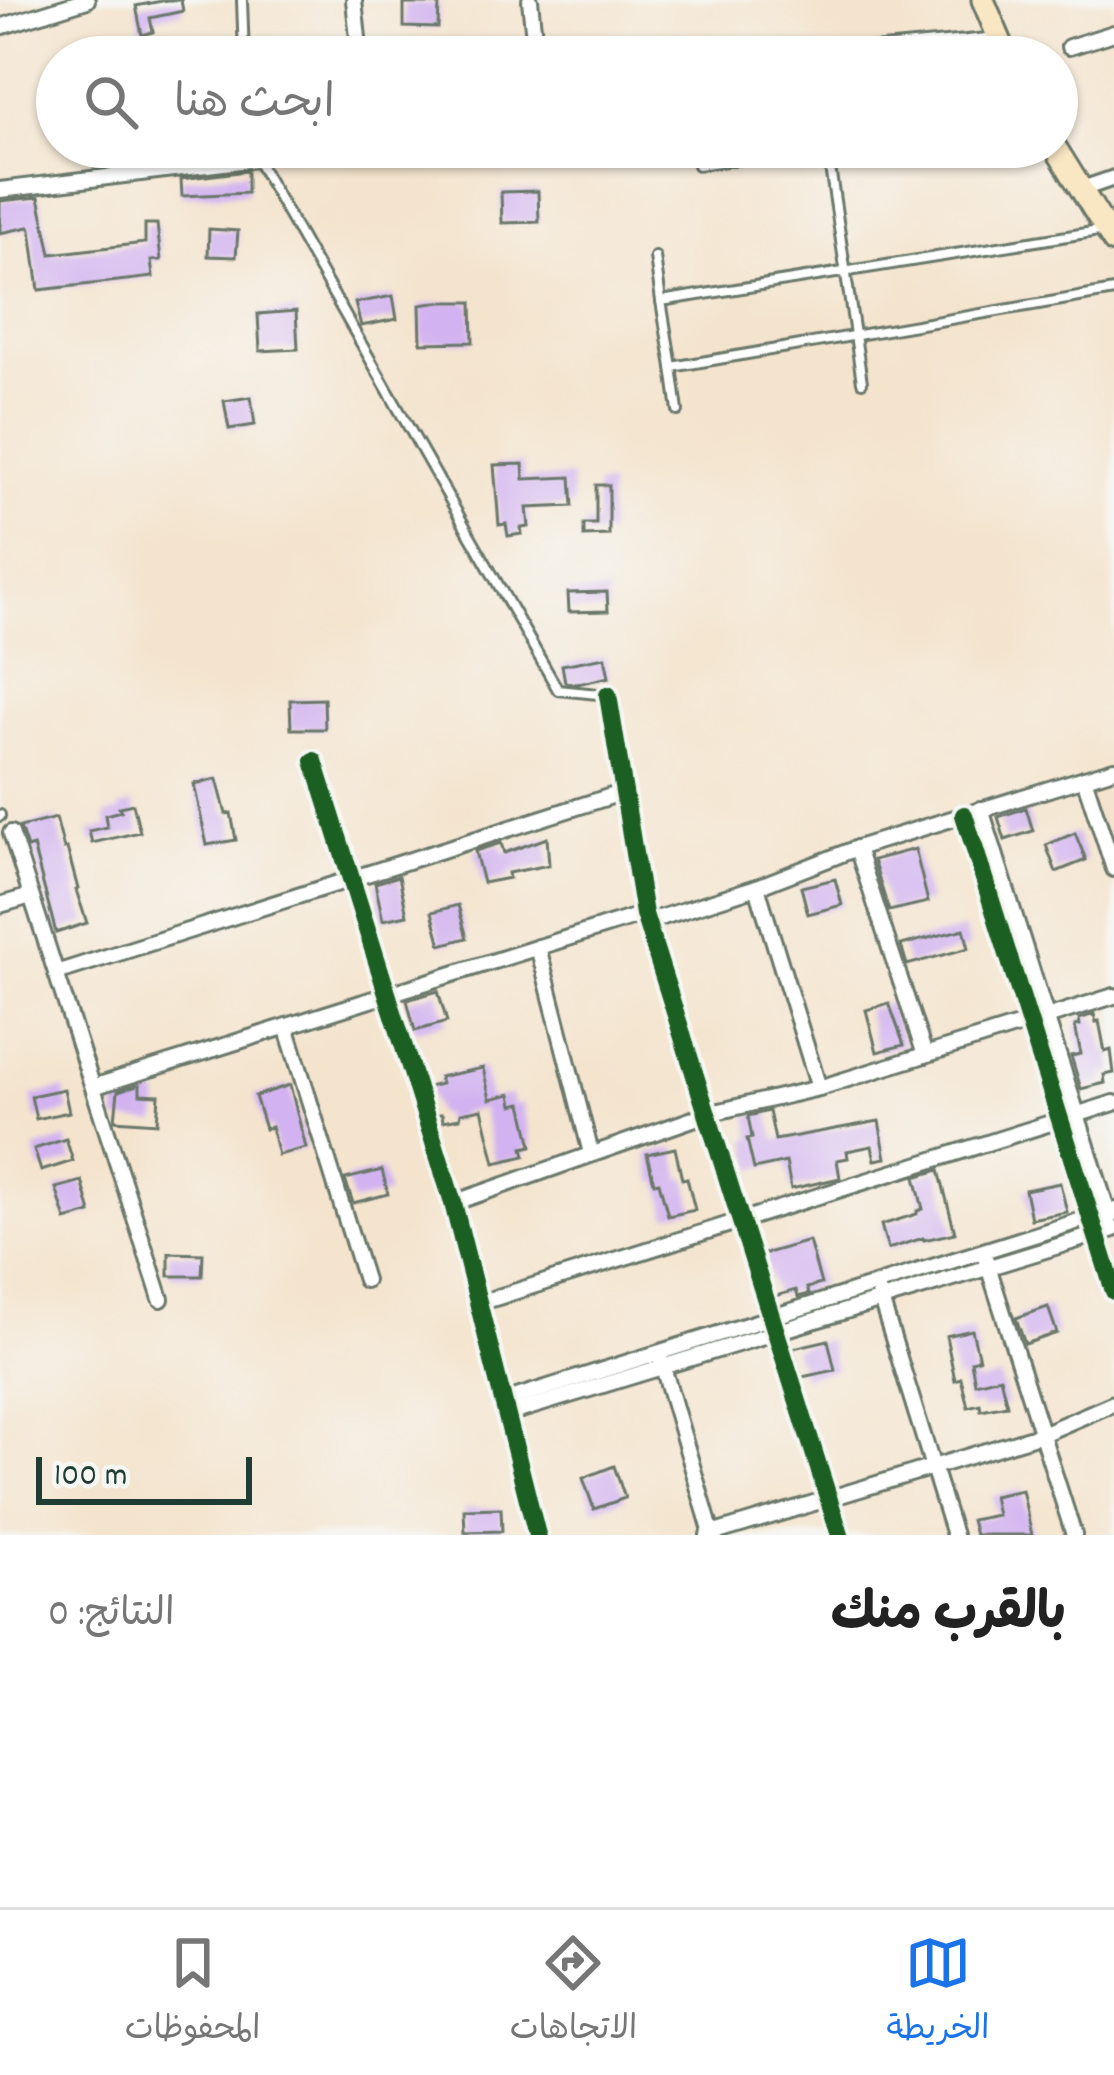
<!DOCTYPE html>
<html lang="ar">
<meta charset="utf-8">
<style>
:root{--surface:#fff;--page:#f2f2f2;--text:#222;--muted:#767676;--line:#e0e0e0;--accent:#1a73e8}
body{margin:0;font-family:Dekko,"Playpen Sans Arabic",sans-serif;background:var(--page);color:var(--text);direction:rtl}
.scale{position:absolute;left:36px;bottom:30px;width:216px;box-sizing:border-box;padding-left:12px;border:6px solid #1f3d34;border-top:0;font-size:33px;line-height:42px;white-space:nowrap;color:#1f3d34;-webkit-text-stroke:9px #f6f6f2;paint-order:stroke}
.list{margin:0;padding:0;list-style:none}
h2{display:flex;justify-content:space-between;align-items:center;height:156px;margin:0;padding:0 48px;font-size:51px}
h2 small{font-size:39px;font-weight:400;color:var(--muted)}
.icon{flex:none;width:66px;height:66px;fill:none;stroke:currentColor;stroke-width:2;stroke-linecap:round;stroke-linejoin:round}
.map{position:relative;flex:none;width:1114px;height:1535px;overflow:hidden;direction:ltr}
.search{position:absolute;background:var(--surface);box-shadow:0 3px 9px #0004;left:36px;right:36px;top:36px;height:132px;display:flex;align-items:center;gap:30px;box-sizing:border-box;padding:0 42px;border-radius:66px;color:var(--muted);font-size:45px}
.sheet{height:372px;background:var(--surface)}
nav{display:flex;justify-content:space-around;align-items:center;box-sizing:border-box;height:168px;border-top:3px solid var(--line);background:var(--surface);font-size:33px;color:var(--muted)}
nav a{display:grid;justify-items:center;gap:6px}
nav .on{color:var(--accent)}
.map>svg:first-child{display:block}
</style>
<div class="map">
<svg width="1114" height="1535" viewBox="0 0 1114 1535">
<rect width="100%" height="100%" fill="#f6f6f2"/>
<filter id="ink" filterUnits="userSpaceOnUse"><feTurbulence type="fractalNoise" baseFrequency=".00833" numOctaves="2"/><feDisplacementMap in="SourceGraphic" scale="24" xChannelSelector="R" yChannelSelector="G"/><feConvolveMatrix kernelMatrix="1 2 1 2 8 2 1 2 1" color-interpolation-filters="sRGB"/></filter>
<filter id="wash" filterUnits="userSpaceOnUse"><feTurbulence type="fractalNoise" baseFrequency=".004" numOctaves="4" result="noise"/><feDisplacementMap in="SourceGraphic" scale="48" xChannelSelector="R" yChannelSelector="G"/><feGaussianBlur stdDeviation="2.7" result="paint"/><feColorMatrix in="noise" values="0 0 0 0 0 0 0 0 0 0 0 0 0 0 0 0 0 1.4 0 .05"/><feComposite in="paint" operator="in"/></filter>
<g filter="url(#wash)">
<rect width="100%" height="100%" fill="#f4e4ce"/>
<g id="blocks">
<g fill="#d2b2f0">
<polygon points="167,0 181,0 183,11 150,18 153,32 142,35 136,6"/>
<polygon points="404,4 439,4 438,28 404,27"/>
<polygon points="247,171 247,193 182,196 181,179"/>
<polygon points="538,191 539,222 502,223 501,192"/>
<polygon points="39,197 51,254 145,243 145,224 157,224 161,260 151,261 153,277 39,290 31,230 29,227 0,233 0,201"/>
<polygon points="209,229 238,231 236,257 208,256"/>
<polygon points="393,296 397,319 361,326 355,303"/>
<polygon points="441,302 472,302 473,342 421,343 420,305"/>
<polygon points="296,311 298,349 260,351 258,314"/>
<polygon points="251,397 255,425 229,429 224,401"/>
<polygon points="523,464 524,479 571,477 573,506 527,508 529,527 521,528 522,534 508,536 506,524 499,525 494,465"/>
<polygon points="596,485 609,485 609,535 584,536 584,524 596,524"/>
<polygon points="607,592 608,611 569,612 568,593"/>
<polygon points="605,657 609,677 577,684 565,682 562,665"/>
<polygon points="324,699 325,729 291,729 290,700"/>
<polygon points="217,779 226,814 231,813 236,840 207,845 194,784"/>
<polygon points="133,804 140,832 92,843 89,831 107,827 105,815 121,811 119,807"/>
<polygon points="1026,808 1033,831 1005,840 998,817"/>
<polygon points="56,818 64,849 67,848 78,889 76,890 87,923 56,933 33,846 27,848 20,827"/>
<polygon points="1075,833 1086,860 1056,872 1046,845"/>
<polygon points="547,838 549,865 508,873 509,878 483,883 475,851 501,843 504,853"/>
<polygon points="915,849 928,902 889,911 873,860"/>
<polygon points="399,876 407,915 383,920 375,883"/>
<polygon points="835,879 842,905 808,914 801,887"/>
<polygon points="458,905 467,938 441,945 432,912"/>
<polygon points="964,929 969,948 907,965 901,945"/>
<polygon points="438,991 447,1022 415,1031 407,1000"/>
<polygon points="889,1003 904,1045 877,1052 866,1010"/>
<polygon points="1094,1014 1096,1022 1099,1021 1105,1052 1111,1050 1114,1073 1104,1075 1105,1083 1081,1089 1071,1056 1081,1054 1075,1026 1080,1025 1079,1019"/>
<polygon points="483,1068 490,1099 511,1094 513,1105 522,1103 532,1146 523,1148 525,1156 495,1163 482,1109 461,1113 460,1118 443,1121 442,1114 437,1114 428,1087 441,1084 439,1077"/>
<polygon points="137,1085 140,1085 140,1094 159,1095 157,1123 115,1120 118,1091"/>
<polygon points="290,1085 306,1148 278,1155 271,1127 265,1129 255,1096"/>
<polygon points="64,1089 69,1112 36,1119 31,1096"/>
<polygon points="769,1111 775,1140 879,1121 886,1158 875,1160 872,1146 847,1151 848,1158 837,1160 840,1178 791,1189 786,1162 754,1169 747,1139 752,1138 748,1116"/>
<polygon points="66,1139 73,1161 41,1171 34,1149"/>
<polygon points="675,1148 682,1179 687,1178 695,1210 668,1216 659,1182 654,1183 647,1154"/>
<polygon points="382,1170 388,1194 353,1203 345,1179"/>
<polygon points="939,1170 955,1233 924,1240 923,1238 888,1249 881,1225 917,1214 917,1211 923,1209 915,1177"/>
<polygon points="82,1181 91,1213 66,1220 56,1188"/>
<polygon points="1060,1183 1067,1212 1031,1219 1025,1190"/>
<polygon points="809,1241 821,1284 807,1288 809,1294 798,1297 796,1290 776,1296 763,1254"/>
<polygon points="169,1253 203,1254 202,1276 169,1276"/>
<polygon points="1048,1307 1057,1333 1025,1344 1016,1318"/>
<polygon points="972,1330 979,1359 971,1361 975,1383 1000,1377 1007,1405 981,1410 980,1404 968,1407 961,1378 955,1380 946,1336"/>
<polygon points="828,1340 835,1370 802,1377 793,1348"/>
<polygon points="614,1466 625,1498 594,1509 583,1478"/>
<polygon points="1022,1490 1032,1535 975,1535 971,1520 997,1515 993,1496"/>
<polygon points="501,1508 502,1531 465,1532 464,1509"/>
</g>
</g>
</g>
<g filter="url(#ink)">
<use href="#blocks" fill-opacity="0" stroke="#6a776a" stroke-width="3"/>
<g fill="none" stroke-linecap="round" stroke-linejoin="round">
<defs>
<g id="lane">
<polyline points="242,0 244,57"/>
<polyline points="827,147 862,382"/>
<polyline points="257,160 558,690 608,695"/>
<polyline points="698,165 827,147"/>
<polyline points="1105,230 661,301 672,367 1114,291"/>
<polyline points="655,257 661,301"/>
<polyline points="672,367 678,411"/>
<polyline points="0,815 0,816"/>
</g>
<g id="street">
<polyline points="354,0 360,57"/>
<polyline points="530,0 536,57"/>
<polyline points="0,27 87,0"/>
<polyline points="1069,47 1114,33"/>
<polyline points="819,57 999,40"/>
<polyline points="1082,189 1114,178"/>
<polyline points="0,190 256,159 256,147"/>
<polyline points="608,695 644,914 840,1535"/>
<polyline points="314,761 453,1203 537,1535"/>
<polyline points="1084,778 1114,869"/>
<polyline points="981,809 1110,1219"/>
<polyline points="964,815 1114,1291"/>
<polyline points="11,833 161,1299"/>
<polyline points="857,848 925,1055"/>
<polyline points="757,887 819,1088"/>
<polyline points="0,905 31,896"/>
<polyline points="647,922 757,887 857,848 1114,769"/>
<polyline points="538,947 591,1153"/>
<polyline points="56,973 624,792"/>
<polyline points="286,1026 365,1280"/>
<polyline points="93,1087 644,914"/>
<polyline points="453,1203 707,1114 819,1088 1114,996"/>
<polyline points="986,1260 1074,1535"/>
<polyline points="879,1293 954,1535"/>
<polyline points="479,1303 1114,1103"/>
<polyline points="661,1360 712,1534"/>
<polyline points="504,1401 1114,1210"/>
<polyline points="508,1414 1114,1229"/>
<polyline points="708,1535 1042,1434 1114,1403"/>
</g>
<g id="secondary">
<polyline points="983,0 1007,57"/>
<polyline points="1055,147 1114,242"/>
</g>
</defs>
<use href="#lane" stroke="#6a776a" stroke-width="14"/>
<use href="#street" stroke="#6a776a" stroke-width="20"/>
<use href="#secondary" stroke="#6a776a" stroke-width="27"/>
<use href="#lane" stroke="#fff" stroke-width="8"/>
<use href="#street" stroke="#fff" stroke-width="14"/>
<use href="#secondary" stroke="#f9e7c3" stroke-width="21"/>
<defs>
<g id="cycleway">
<polyline points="608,695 644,914 840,1535"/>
<polyline points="314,761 453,1203 537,1535"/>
<polyline points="964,815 1114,1291"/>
</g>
</defs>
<use href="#cycleway" stroke="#f6f6f2" stroke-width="26"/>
<use href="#cycleway" stroke="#1b5e20" stroke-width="18"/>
</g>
</g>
</svg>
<div class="scale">100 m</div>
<div class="search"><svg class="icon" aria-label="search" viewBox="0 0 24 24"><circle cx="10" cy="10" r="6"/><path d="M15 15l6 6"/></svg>ابحث هنا</div>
</div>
<section class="sheet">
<h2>بالقرب منك<small>النتائج: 0</small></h2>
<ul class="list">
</ul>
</section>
<nav>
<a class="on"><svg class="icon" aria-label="map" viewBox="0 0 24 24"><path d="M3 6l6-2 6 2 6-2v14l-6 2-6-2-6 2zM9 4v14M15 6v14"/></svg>الخريطة</a>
<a><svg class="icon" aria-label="directions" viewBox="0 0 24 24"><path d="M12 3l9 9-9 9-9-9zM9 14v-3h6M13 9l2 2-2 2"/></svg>الاتجاهات</a>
<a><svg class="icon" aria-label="saved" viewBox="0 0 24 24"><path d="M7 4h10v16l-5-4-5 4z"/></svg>المحفوظات</a>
</nav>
